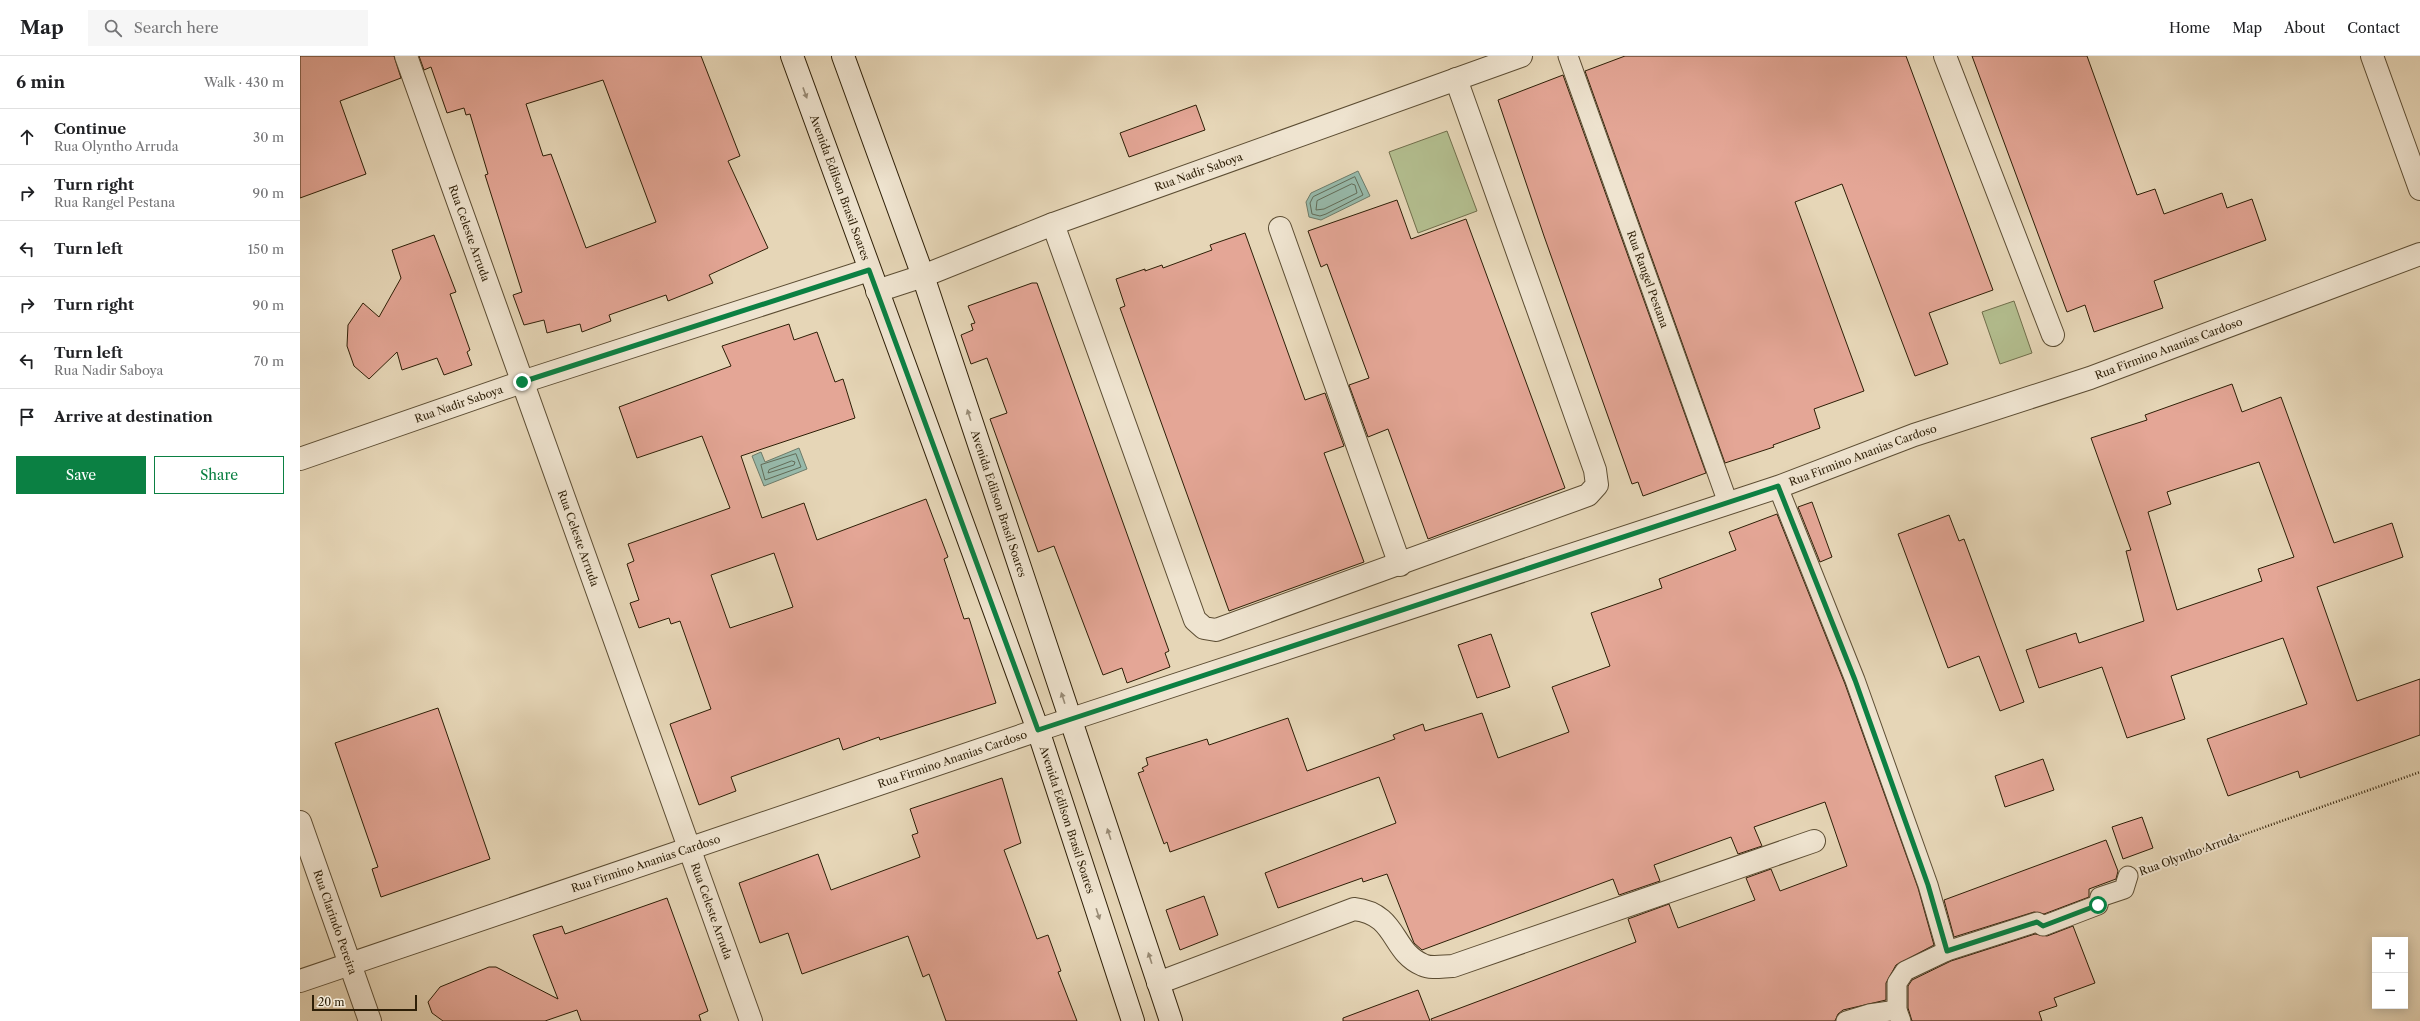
<!DOCTYPE html>
<meta charset="utf-8">
<style>
:root{--surface:#fff;--page:#f6f6f6;--text:#202124;--muted:#757577;--line:#e0e0e0;--accent:#0b8043}
body{margin:0;font-family:"Libre Caslon Text",serif;background:var(--page);color:var(--text)}
.controls{position:absolute;right:12px;bottom:12px;display:grid;overflow:hidden;border-radius:0px;box-shadow:0 2px 10px #0003}
.controls button{width:36px;height:36px;display:grid;place-items:center;padding:0;border:0;border-bottom:1px solid var(--line);background:var(--surface);color:var(--text);font:20px sans-serif}
.scale{position:absolute;left:12px;bottom:10px;width:105px;box-sizing:border-box;padding-left:4px;border:2px solid #2e1f07;border-top:0;font-size:11px;line-height:14px;white-space:nowrap;color:#2e1f07;-webkit-text-stroke:3px #efe4d0;paint-order:stroke}
.stop{position:absolute;width:12px;height:12px;margin:-9px;border:3px solid #0b8043;border-radius:50%;background:#fff}
.stop.end{background:#0b8043;border-color:#fff;box-shadow:0 1px 4px #0008}
.list{margin:0;padding:0;list-style:none}
h2{display:flex;justify-content:space-between;align-items:center;height:52px;margin:0;padding:0 16px;font-size:17px}
h2 small{font-size:13px;font-weight:400;color:var(--muted)}
.list li{display:grid;grid-template-columns:26px 1fr auto;gap:12px;align-items:center;box-sizing:border-box;height:56px;padding:0 16px;border-top:1px solid var(--line)}
.list b{display:block;font-size:15px;white-space:nowrap}
.list p{margin:0;font-size:13px;white-space:nowrap;color:var(--muted)}
.list em{font-size:13px;font-style:normal;color:var(--muted)}
.actions{display:flex;gap:8px;padding:12px 16px}
.actions a{flex:1;padding:9px 0;border:1px solid var(--accent);border-radius:0px;text-align:center;font-size:14px;color:var(--accent)}
.actions .main{background:var(--accent);color:#fff}
.icon{flex:none;width:22px;height:22px;fill:none;stroke:currentColor;stroke-width:2;stroke-linecap:round;stroke-linejoin:round}
.map{position:relative;flex:none;width:2120px;height:965px;overflow:hidden}
header{display:flex;align-items:center;gap:24px;box-sizing:border-box;height:56px;padding:0 20px;background:var(--surface);border-bottom:1px solid var(--line)}
header strong{font-size:19px}
nav{display:flex;gap:22px;margin-inline-start:auto;font-size:14px}
.search{width:280px;height:36px;background:var(--page);display:flex;align-items:center;gap:10px;box-sizing:border-box;padding:0 14px;border-radius:0px;color:var(--muted);font-size:15px}
main{display:flex}
aside{flex:1;background:var(--surface)}
.map>svg:first-child{display:block}
</style>
<header>
<strong>Map</strong>
<div class="search"><svg class="icon" aria-label="search" viewBox="0 0 24 24"><circle cx="10" cy="10" r="6"/><path d="M15 15l6 6"/></svg>Search here</div>
<nav><a>Home</a><a>Map</a><a>About</a><a>Contact</a></nav>
</header>
<main>
<aside>
<h2>6 min<small>Walk · 430 m</small></h2>
<ul class="list">
<li><svg class="icon" aria-label="ahead" viewBox="0 0 24 24"><path d="M12 20V5M6 11l6-6 6 6"/></svg><div><b>Continue</b><p>Rua Olyntho Arruda</p></div><em>30 m</em></li>
<li><svg class="icon" aria-label="right" viewBox="0 0 24 24"><path d="M7 20v-9h11M14 6l5 5-5 5"/></svg><div><b>Turn right</b><p>Rua Rangel Pestana</p></div><em>90 m</em></li>
<li><svg class="icon" aria-label="left" viewBox="0 0 24 24"><path d="M17 20v-9H6M10 6l-5 5 5 5"/></svg><div><b>Turn left</b></div><em>150 m</em></li>
<li><svg class="icon" aria-label="right" viewBox="0 0 24 24"><path d="M7 20v-9h11M14 6l5 5-5 5"/></svg><div><b>Turn right</b></div><em>90 m</em></li>
<li><svg class="icon" aria-label="left" viewBox="0 0 24 24"><path d="M17 20v-9H6M10 6l-5 5 5 5"/></svg><div><b>Turn left</b><p>Rua Nadir Saboya</p></div><em>70 m</em></li>
<li><svg class="icon" aria-label="arrive" viewBox="0 0 24 24"><path d="M6 21V4h12l-3 4 3 4H6"/></svg><div><b>Arrive at destination</b></div></li>
</ul>
<div class="actions"><a class="main">Save</a><a>Share</a></div>
</aside>
<div class="map">
<svg width="2120" height="965" viewBox="0 0 2120 965">
<rect width="100%" height="100%" fill="#e6d6b7"/>
<filter id="stains"><feTurbulence type="fractalNoise" baseFrequency=".005" numOctaves="4"/><feColorMatrix values="0 0 0 0 .2 0 0 0 0 .09 0 0 0 0 .02 0 0 0 .5 -.17"/></filter>
<radialGradient id="worn" r=".72"><stop offset=".6" stop-color="#630" stop-opacity="0"/><stop offset="1" stop-color="#630" stop-opacity=".3"/></radialGradient>
<g fill="#b3be8f" stroke="#706e4b">
<polygon points="1147,75 1177,155 1118,177 1089,96"/>
<polygon points="1714,245 1732,297 1700,308 1682,256"/>
</g>
<g fill="#97b9aa" stroke="#6d7b69">
<polygon points="1058,115 1070,140 1021,164 1009,161 1006,146 1011,137"/>
<polygon points="499,392 507,413 464,430 452,400 461,396 465,406"/>
</g>
<g fill="none" stroke-linecap="round" stroke-linejoin="round">
<g stroke="#626c58" stroke-width="1">
<polygon points="1055,121 1063,139 1026,158 1020,160 1012,158 1010,147 1013,141"/>
<polygon points="1052,128 1055,129 1057,137 1024,153 1016,154 1017,145"/>
<polygon points="496,398 501,411 465,424 461,409"/>
<polygon points="492,405 495,406 494,409 468,417 469,414"/>
</g>
</g>
<g fill="#e4a696" stroke="#2e1f07" fill-rule="evenodd">
<polygon points="0,0 94,0 101,22 40,45 66,118 0,142"/>
<path d="M 119,0 L 401,0 L 440,100 L 428,105 L 468,192 L 409,219 L 413,227 L 368,245 L 366,239 L 309,259 L 311,265 L 282,276 L 280,268 L 247,277 L 244,264 L 224,269 L 213,239 L 222,236 L 185,119 L 188,118 L 170,58 L 166,59 L 164,52 L 147,57 L 131,11 L 124,14 ZM 303,24 L 356,166 L 286,192 L 251,98 L 243,100 L 226,48 Z"/>
<polygon points="1325,0 1606,0 1693,234 1629,257 1648,308 1615,320 1542,128 1495,146 1564,335 1514,353 1520,372 1473,389 1474,391 1425,407 1285,15"/>
<polygon points="1672,0 1787,0 1837,139 1855,133 1864,158 1922,137 1927,152 1952,143 1966,184 1854,225 1863,252 1794,276 1785,249 1767,256"/>
<polygon points="1263,19 1406,417 1343,440 1338,426 1332,428 1244,180 1198,44"/>
<polygon points="896,49 905,74 829,101 820,77"/>
<polygon points="1097,144 1111,183 1166,163 1265,432 1128,483 1088,373 1068,381 1049,329 1069,322 1027,208 1021,211 1008,175"/>
<polygon points="945,177 1005,344 1025,337 1044,390 1024,397 1064,506 929,555 820,252 825,250 816,223 845,213 845,215 862,209 863,212 912,194 910,189"/>
<polygon points="134,179 156,236 150,238 170,294 167,296 172,309 144,319 137,302 102,314 97,296 69,323 54,310 47,290 48,269 63,247 79,261 101,222 92,194"/>
<polygon points="732,227 737,227 869,595 865,597 870,611 827,627 822,612 803,619 754,490 738,496 690,363 707,357 687,302 671,308 661,279 673,274 671,268 675,267 668,250"/>
<path d="M 489,268 L 494,284 L 517,276 L 535,326 L 543,323 L 555,362 L 441,400 L 462,462 L 504,447 L 517,484 L 626,443 L 648,501 L 644,503 L 664,563 L 669,562 L 696,647 L 580,684 L 579,681 L 543,694 L 539,682 L 431,721 L 436,735 L 399,749 L 370,668 L 411,653 L 380,565 L 371,568 L 369,562 L 339,572 L 330,547 L 339,544 L 327,508 L 334,505 L 328,488 L 430,452 L 402,380 L 337,402 L 319,351 L 431,310 L 422,290 ZM 474,497 L 493,551 L 430,572 L 411,519 Z"/>
<path d="M 1932,328 L 1942,356 L 1981,341 L 2034,487 L 2092,467 L 2103,501 L 2017,531 L 2057,645 L 2120,623 L 2120,679 L 2000,722 L 1998,715 L 1928,740 L 1907,683 L 2007,648 L 1983,582 L 1871,620 L 1885,663 L 1827,682 L 1802,611 L 1739,632 L 1726,594 L 1776,577 L 1779,587 L 1844,565 L 1826,495 L 1831,494 L 1791,382 L 1847,364 L 1845,359 ZM 1959,406 L 1994,501 L 1958,513 L 1962,525 L 1877,554 L 1848,456 L 1871,448 L 1867,436 Z"/>
<polygon points="1512,446 1532,501 1520,506 1498,451"/>
<polygon points="1477,458 1545,628 1618,832 1634,889 1596,909 1586,927 1586,944 1543,954 1538,958 1535,965 1132,965 1131,963 1336,886 1328,863 1369,848 1378,872 1455,844 1446,822 1471,813 1480,835 1547,810 1525,746 1454,771 1462,790 1438,798 1431,781 1354,809 1360,825 1319,839 1313,823 1122,894 1114,887 1087,818 1063,826 1062,822 978,852 965,817 1096,767 1079,721 870,796 867,786 864,788 838,717 844,715 842,712 848,709 846,702 907,683 909,689 988,662 1007,715 1095,683 1093,679 1123,668 1125,675 1182,657 1198,702 1269,676 1252,631 1310,610 1291,557 1362,532 1359,523 1436,494 1429,476"/>
<polygon points="1649,459 1659,485 1664,483 1724,646 1700,655 1679,600 1648,612 1598,478"/>
<polygon points="1191,578 1210,631 1177,642 1158,589"/>
<polygon points="138,652 190,803 81,841 72,813 78,811 35,687"/>
<polygon points="1743,703 1754,734 1705,751 1695,720"/>
<polygon points="702,722 721,787 704,794 737,883 748,879 761,915 758,916 777,965 646,965 629,918 623,921 608,880 502,918 488,877 460,887 439,827 518,798 531,834 620,801 612,779 618,777 610,753"/>
<polygon points="1842,761 1853,792 1823,803 1812,771"/>
<polygon points="1806,784 1818,815 1816,823 1789,833 1789,841 1744,858 1734,856 1654,881 1644,844"/>
<polygon points="904,840 918,879 880,894 866,854"/>
<polygon points="367,842 408,955 399,959 401,965 281,965 277,954 245,965 143,965 132,957 128,946 140,931 189,911 196,911 258,943 233,879 262,870 265,878"/>
<polygon points="1773,870 1795,927 1754,942 1757,950 1739,956 1742,965 1612,965 1608,952 1608,930 1612,924 1651,905 1735,878 1747,880"/>
<polygon points="1118,934 1130,965 1043,965 1043,962"/>
</g>
<g fill="none" stroke-linecap="round" stroke-linejoin="round">
<defs>
<g id="lane">
<path id="s1" d="M 1268,0 L 1428,447"/>
<polyline points="1478,431 1555,624 1628,829 1647,895"/>
<polyline points="1546,965 1569,958 1597,954"/>
<polyline points="1601,965 1597,954 1597,927 1605,915 1647,895 1737,866 1743,870 1798,849 1800,841 1824,833 1828,820"/>
</g>
<g id="street">
<path id="s2" d="M 106,0 L 451,965"/>
<polyline points="1645,0 1753,279"/>
<polyline points="2072,0 2120,133"/>
<polyline points="753,168 895,564 904,572 916,574 1288,439 1297,429 1295,414 1156,23"/>
<polyline points="980,172 1100,509"/>
<path id="s3" d="M 577,235 L 623,220 L 753,168 L 1221,0"/>
<path id="s4" d="M 0,403 L 222,326 L 569,214"/>
<path id="s5" d="M 0,766 L 70,965"/>
<path id="s6" d="M 0,925 L 738,674 L 1478,431 L 1614,379 L 1790,322 L 2120,198"/>
<path d="M 858,927 L 1054,853 C 1098,858 1091,896 1123,909 C 1131,913 1144,910 1153,910 L 1514,785"/>
</g>
<g id="secondary">
<path id="s7" d="M 492,0 L 738,674 L 833,965"/>
<path id="s8" d="M 543,0 L 623,220 L 871,965"/>
</g>
</defs>
<use href="#lane" stroke="#5c4d33" stroke-width="21"/>
<use href="#street" stroke="#5c4d33" stroke-width="24"/>
<use href="#secondary" stroke="#2e1f07" stroke-width="24"/>
<polyline stroke="#2e1f07" stroke-width="2.5" stroke-dasharray="1 2" stroke-linecap="butt" points="1855,810 2120,716"/>
<use href="#lane" stroke="#efe4d0" stroke-width="19"/>
<use href="#street" stroke="#efe4d0" stroke-width="22"/>
<use href="#secondary" stroke="#efe4d0" stroke-width="22"/>
</g>
<defs><path id="oneway-solid" d="M-6-.8H1V-3.2L6.5 0L1 3.2V.8H-6Z"/></defs>
<g fill="#988b76">
<use href="#oneway-solid" transform="translate(505 37) rotate(70)"/>
<use href="#oneway-solid" transform="translate(669 359) rotate(-108)"/>
<use href="#oneway-solid" transform="translate(763 642) rotate(-108)"/>
<use href="#oneway-solid" transform="translate(809 778) rotate(-108)"/>
<use href="#oneway-solid" transform="translate(798 858) rotate(72)"/>
<use href="#oneway-solid" transform="translate(850 902) rotate(-108)"/>
</g>
<g fill="none" stroke-linecap="round" stroke-linejoin="round">
<polyline stroke="#0b8043" stroke-width="5" points="222,326 569,214 738,674 1478,430 1555,624 1628,829 1647,895 1737,866 1743,870 1798,849"/>
</g>
<g text-anchor="middle" dominant-baseline="central" stroke-width="4" stroke-linejoin="round" paint-order="stroke">
<g font-size="11" fill="#2e1f07" stroke="#efe4d0">
<text stroke="none"><textPath href="#s3" startOffset="343">Rua Nadir Saboya</textPath></text>
<text stroke="none"><textPath href="#s7" startOffset="140">Avenida Edilson Brasil Soares</textPath></text>
<text stroke="none"><textPath href="#s2" startOffset="188">Rua Celeste Arruda</textPath></text>
<text stroke="none"><textPath href="#s1" startOffset="237">Rua Rangel Pestana</textPath></text>
<text stroke="none"><textPath href="#s6" startOffset="1973">Rua Firmino Ananias Cardoso</textPath></text>
<text stroke="none"><textPath href="#s4" startOffset="168">Rua Nadir Saboya</textPath></text>
<text stroke="none"><textPath href="#s6" startOffset="1649">Rua Firmino Ananias Cardoso</textPath></text>
<text stroke="none"><textPath href="#s8" startOffset="474">Avenida Edilson Brasil Soares</textPath></text>
<text stroke="none"><textPath href="#s2" startOffset="512">Rua Celeste Arruda</textPath></text>
<text stroke="none"><textPath href="#s6" startOffset="689">Rua Firmino Ananias Cardoso</textPath></text>
<text stroke="none"><textPath href="#s7" startOffset="812">Avenida Edilson Brasil Soares</textPath></text>
<text transform="translate(1889 798) rotate(-20)">Rua Olyntho Arruda</text>
<text stroke="none"><textPath href="#s6" startOffset="365">Rua Firmino Ananias Cardoso</textPath></text>
<text stroke="none"><textPath href="#s2" startOffset="908">Rua Celeste Arruda</textPath></text>
<text stroke="none"><textPath href="#s5" startOffset="106">Rua Clarindo Pereira</textPath></text>
</g>
</g>
<rect width="100%" height="100%" filter="url(#stains)"/>
<rect width="100%" height="100%" fill="url(#worn)"/>
</svg>
<div class="controls">
<button>+</button>
<button>−</button>
</div>
<div class="scale">20 m</div>
<div class="stop" style="left:1798px;top:849px"></div>
<div class="stop end" style="left:222px;top:326px"></div>
</div>
</main>
